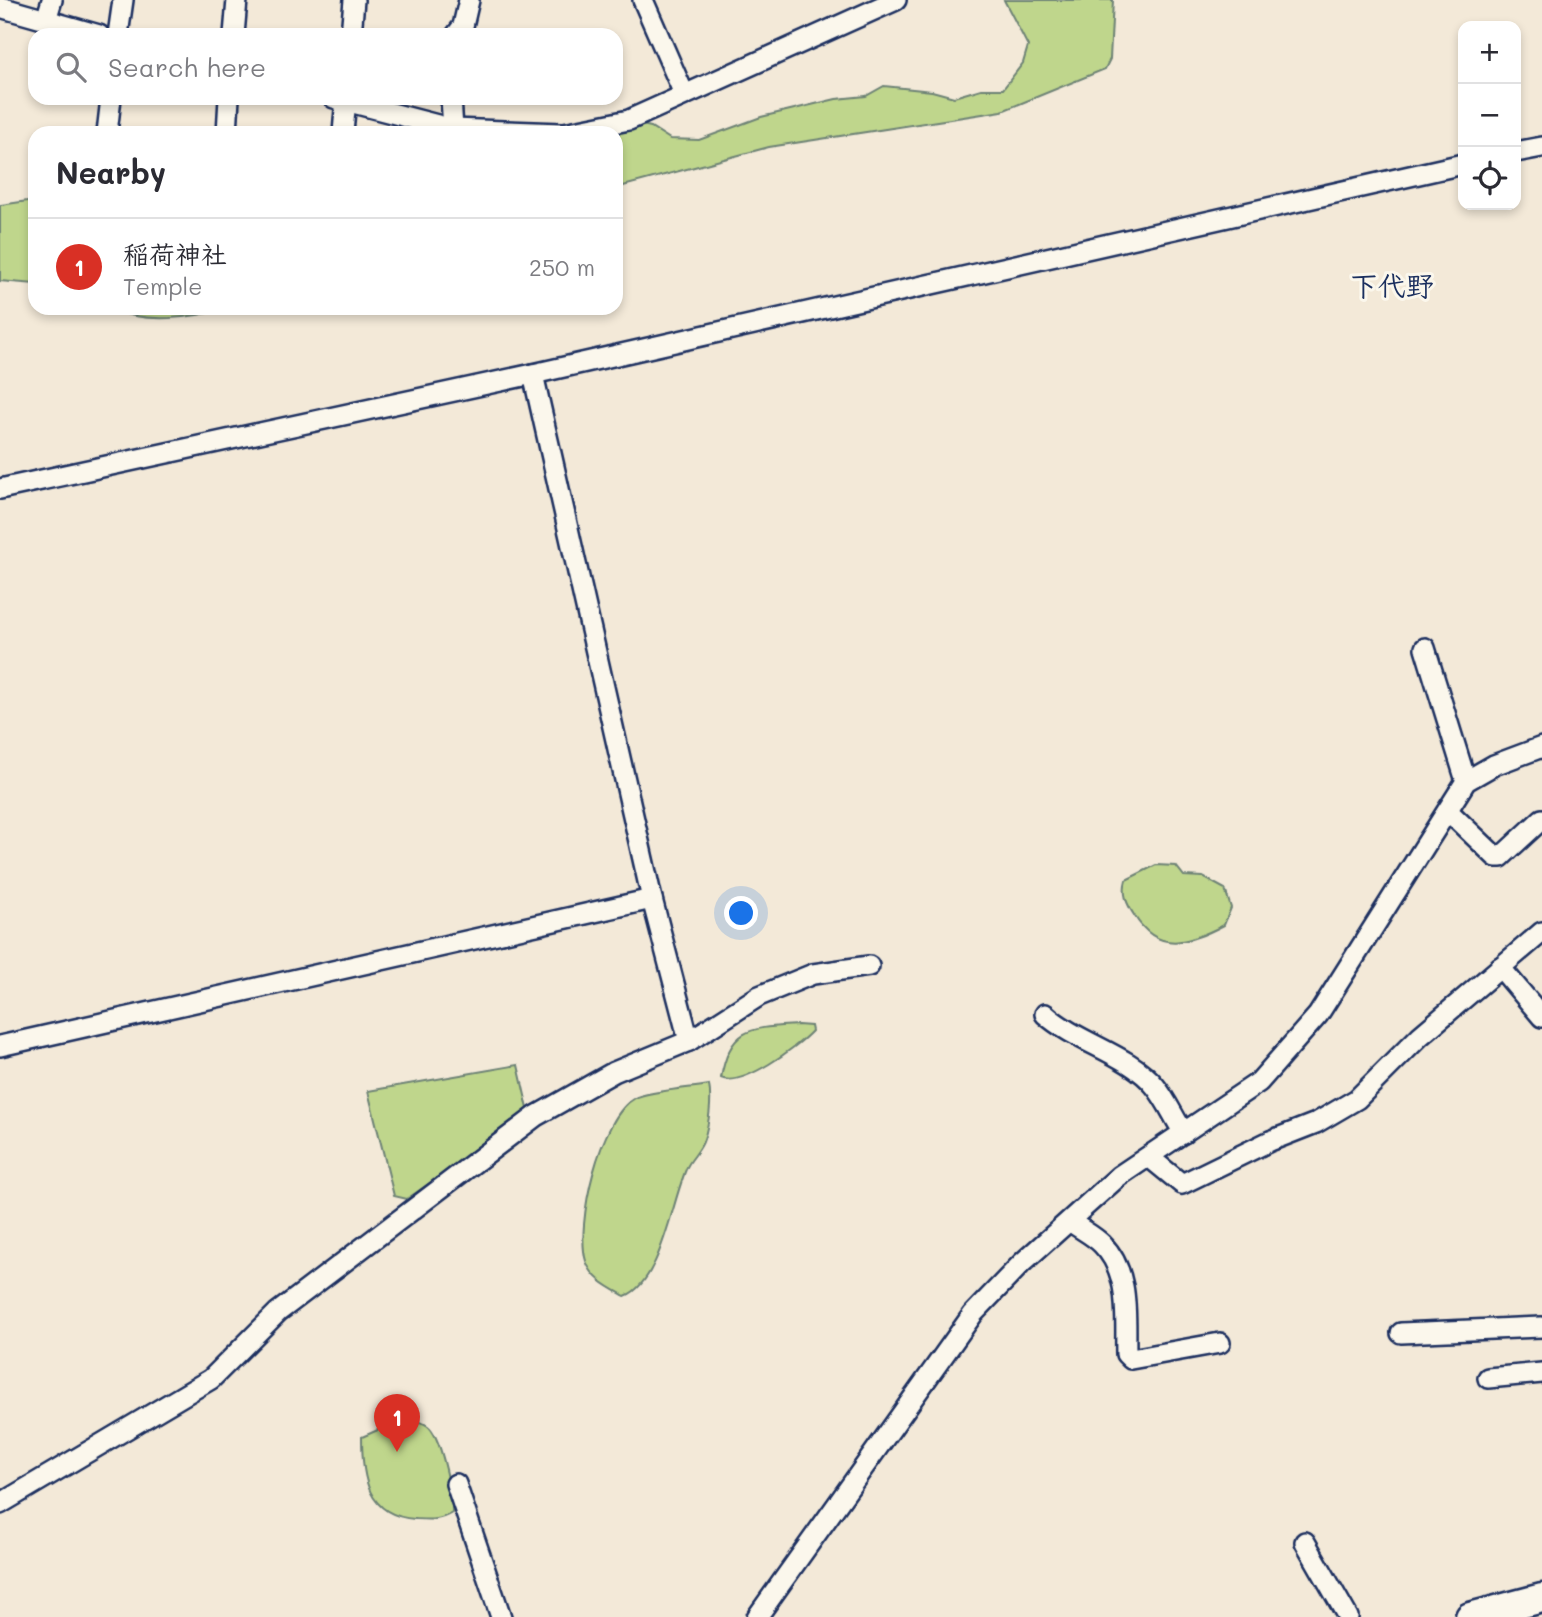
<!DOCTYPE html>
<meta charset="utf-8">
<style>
:root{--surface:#fff;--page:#f7f7f7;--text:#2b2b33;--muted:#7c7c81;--line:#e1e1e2;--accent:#d93025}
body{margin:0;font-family:Mali,"Klee One",sans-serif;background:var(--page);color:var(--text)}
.controls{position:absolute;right:21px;top:21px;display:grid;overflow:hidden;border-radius:14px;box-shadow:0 4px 10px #0003}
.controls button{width:63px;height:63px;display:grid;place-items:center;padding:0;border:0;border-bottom:2px solid var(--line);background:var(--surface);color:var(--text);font:35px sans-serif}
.you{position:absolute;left:742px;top:914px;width:24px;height:24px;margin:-18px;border:5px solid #fff;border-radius:50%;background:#1a73e8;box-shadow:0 0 0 10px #1a73e833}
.badge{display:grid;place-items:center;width:46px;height:46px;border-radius:50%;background:var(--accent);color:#fff;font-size:23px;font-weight:700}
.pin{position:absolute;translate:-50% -58px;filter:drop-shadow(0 2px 4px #0008)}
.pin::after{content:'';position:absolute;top:37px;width:24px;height:21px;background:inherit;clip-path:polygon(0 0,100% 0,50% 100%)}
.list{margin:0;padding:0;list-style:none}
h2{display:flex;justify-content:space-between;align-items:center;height:91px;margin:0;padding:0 28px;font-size:30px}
h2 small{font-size:23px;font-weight:400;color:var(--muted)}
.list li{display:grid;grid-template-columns:46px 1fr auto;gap:21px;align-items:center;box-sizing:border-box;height:98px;padding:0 28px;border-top:2px solid var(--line)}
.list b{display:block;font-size:26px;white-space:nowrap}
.list p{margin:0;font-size:23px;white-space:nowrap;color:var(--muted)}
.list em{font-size:23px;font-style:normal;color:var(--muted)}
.icon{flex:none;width:38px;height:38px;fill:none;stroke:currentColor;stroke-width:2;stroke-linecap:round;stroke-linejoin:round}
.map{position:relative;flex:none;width:1542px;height:1617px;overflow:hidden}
.search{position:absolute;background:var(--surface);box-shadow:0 4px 10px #0003;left:28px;top:28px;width:595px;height:77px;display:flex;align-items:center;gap:18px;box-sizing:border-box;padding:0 24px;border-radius:21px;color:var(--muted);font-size:26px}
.panel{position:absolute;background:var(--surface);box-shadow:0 4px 10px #0003;left:28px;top:126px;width:595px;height:189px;border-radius:21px}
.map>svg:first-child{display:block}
</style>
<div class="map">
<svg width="1542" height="1617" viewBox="0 0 1542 1617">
<rect width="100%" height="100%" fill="#f3e9d8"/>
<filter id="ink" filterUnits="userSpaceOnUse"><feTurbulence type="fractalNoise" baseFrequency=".0143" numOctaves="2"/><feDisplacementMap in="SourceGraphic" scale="14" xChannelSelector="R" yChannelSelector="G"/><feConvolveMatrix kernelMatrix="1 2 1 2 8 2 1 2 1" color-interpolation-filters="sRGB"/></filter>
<g filter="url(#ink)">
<g fill="#bfd68c" stroke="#6d8275" stroke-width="2">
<polygon points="1004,0 1113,0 1110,59 1105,69 1002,111 769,147 616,188 616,133 637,124 651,127 670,139 699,140 761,117 836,99 866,96 884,86 932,91 954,97 981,89 1003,89 1023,63 1028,46"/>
<polygon points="35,200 35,284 0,281 0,205"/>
<path d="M 109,308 L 230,308 C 190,318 147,325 109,308 Z"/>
<path d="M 1156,865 L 1176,866 L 1184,876 L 1203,877 L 1225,889 L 1231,908 L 1224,925 C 1189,943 1158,955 1134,915 C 1127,904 1122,894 1126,880 Z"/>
<path d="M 798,1025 L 811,1026 L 812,1031 C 797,1047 742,1088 721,1078 C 730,1026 752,1028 798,1025 Z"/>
<polygon points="518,1065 529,1113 407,1199 394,1196 368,1091"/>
<path d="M 709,1085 C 712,1100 709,1124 704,1139 C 701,1150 692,1157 687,1167 C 672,1200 661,1283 625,1296 C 609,1287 592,1279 586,1261 C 575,1226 600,1116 635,1098 C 648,1091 692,1088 709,1085 Z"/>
<path d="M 398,1421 C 408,1421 422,1419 430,1428 C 442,1442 453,1495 452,1513 C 439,1521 430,1520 415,1519 C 367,1516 362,1477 362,1437 Z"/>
</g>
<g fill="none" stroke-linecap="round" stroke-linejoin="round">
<defs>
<g id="street">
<polyline points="643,0 684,94"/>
<polyline points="0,7 99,35"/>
<polyline points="46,20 52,0"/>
<polyline points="118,35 123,0"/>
<polyline points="234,35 237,0"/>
<polyline points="351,35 354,0"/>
<polyline points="456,35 463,26 469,0"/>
<polyline points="334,98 453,129 562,133"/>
<polyline points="451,98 453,129"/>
<polyline points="107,133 111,98"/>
<polyline points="227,133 229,98"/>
<polyline points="343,133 346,98"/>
<polyline points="564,133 629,120 896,0"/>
<polyline points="1516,152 1542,147"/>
<polyline points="533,374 652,899 689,1041"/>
<polyline points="0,489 533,374 1463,164"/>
<polyline points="1425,648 1466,781"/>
<polyline points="1448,811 1496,857 1501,857 1542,819"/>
<polyline points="1500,967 1542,1017"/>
<path d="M 1045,1014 C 1077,1043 1129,1054 1155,1086 C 1166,1099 1174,1118 1184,1133"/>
<polyline points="0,1046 652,899"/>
<polyline points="1149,1157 1182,1184 1270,1141 1316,1123 1357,1099 1420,1036 1542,932"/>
<path d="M 1070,1221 C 1080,1229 1093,1235 1102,1244 C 1131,1273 1125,1317 1126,1354 L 1131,1359 L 1220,1343"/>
<polyline points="1401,1333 1542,1327"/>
<polyline points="1488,1378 1542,1373"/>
<polyline points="456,1484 501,1617"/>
<polyline points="0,1504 211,1379 278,1312 536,1116 614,1072 689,1041 759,996 813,974 869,966"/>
<polyline points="1305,1542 1348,1617"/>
<polyline points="757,1617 973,1314 1022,1263 1119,1176 1259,1082 1318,1015 1466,781 1494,765 1542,747"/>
</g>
<polyline id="secondary" points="1470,1617 1542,1598"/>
</defs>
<use href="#street" stroke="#1b2f5e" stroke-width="24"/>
<use href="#secondary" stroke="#1b2f5e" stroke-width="33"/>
<use href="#street" stroke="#fbf7ec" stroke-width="19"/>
<use href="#secondary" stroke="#fbf7ec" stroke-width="28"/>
</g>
</g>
<g text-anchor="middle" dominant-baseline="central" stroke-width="6" stroke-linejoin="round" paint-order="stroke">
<g font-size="28" font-weight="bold" fill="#1b2f5e" stroke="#fbf7ec">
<text x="1392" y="285">下代野</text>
</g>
</g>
</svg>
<div class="controls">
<button>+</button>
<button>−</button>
<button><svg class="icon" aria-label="locate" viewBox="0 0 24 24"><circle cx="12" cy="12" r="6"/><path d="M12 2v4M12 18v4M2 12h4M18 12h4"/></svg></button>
</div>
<div class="you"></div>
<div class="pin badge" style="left:397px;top:1452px">1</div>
<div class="search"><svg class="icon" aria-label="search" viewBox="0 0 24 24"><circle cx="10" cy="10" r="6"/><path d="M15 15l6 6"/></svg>Search here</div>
<section class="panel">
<h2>Nearby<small></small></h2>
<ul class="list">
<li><span class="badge">1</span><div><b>稲荷神社</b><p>Temple</p></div><em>250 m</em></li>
</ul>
</section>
</div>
